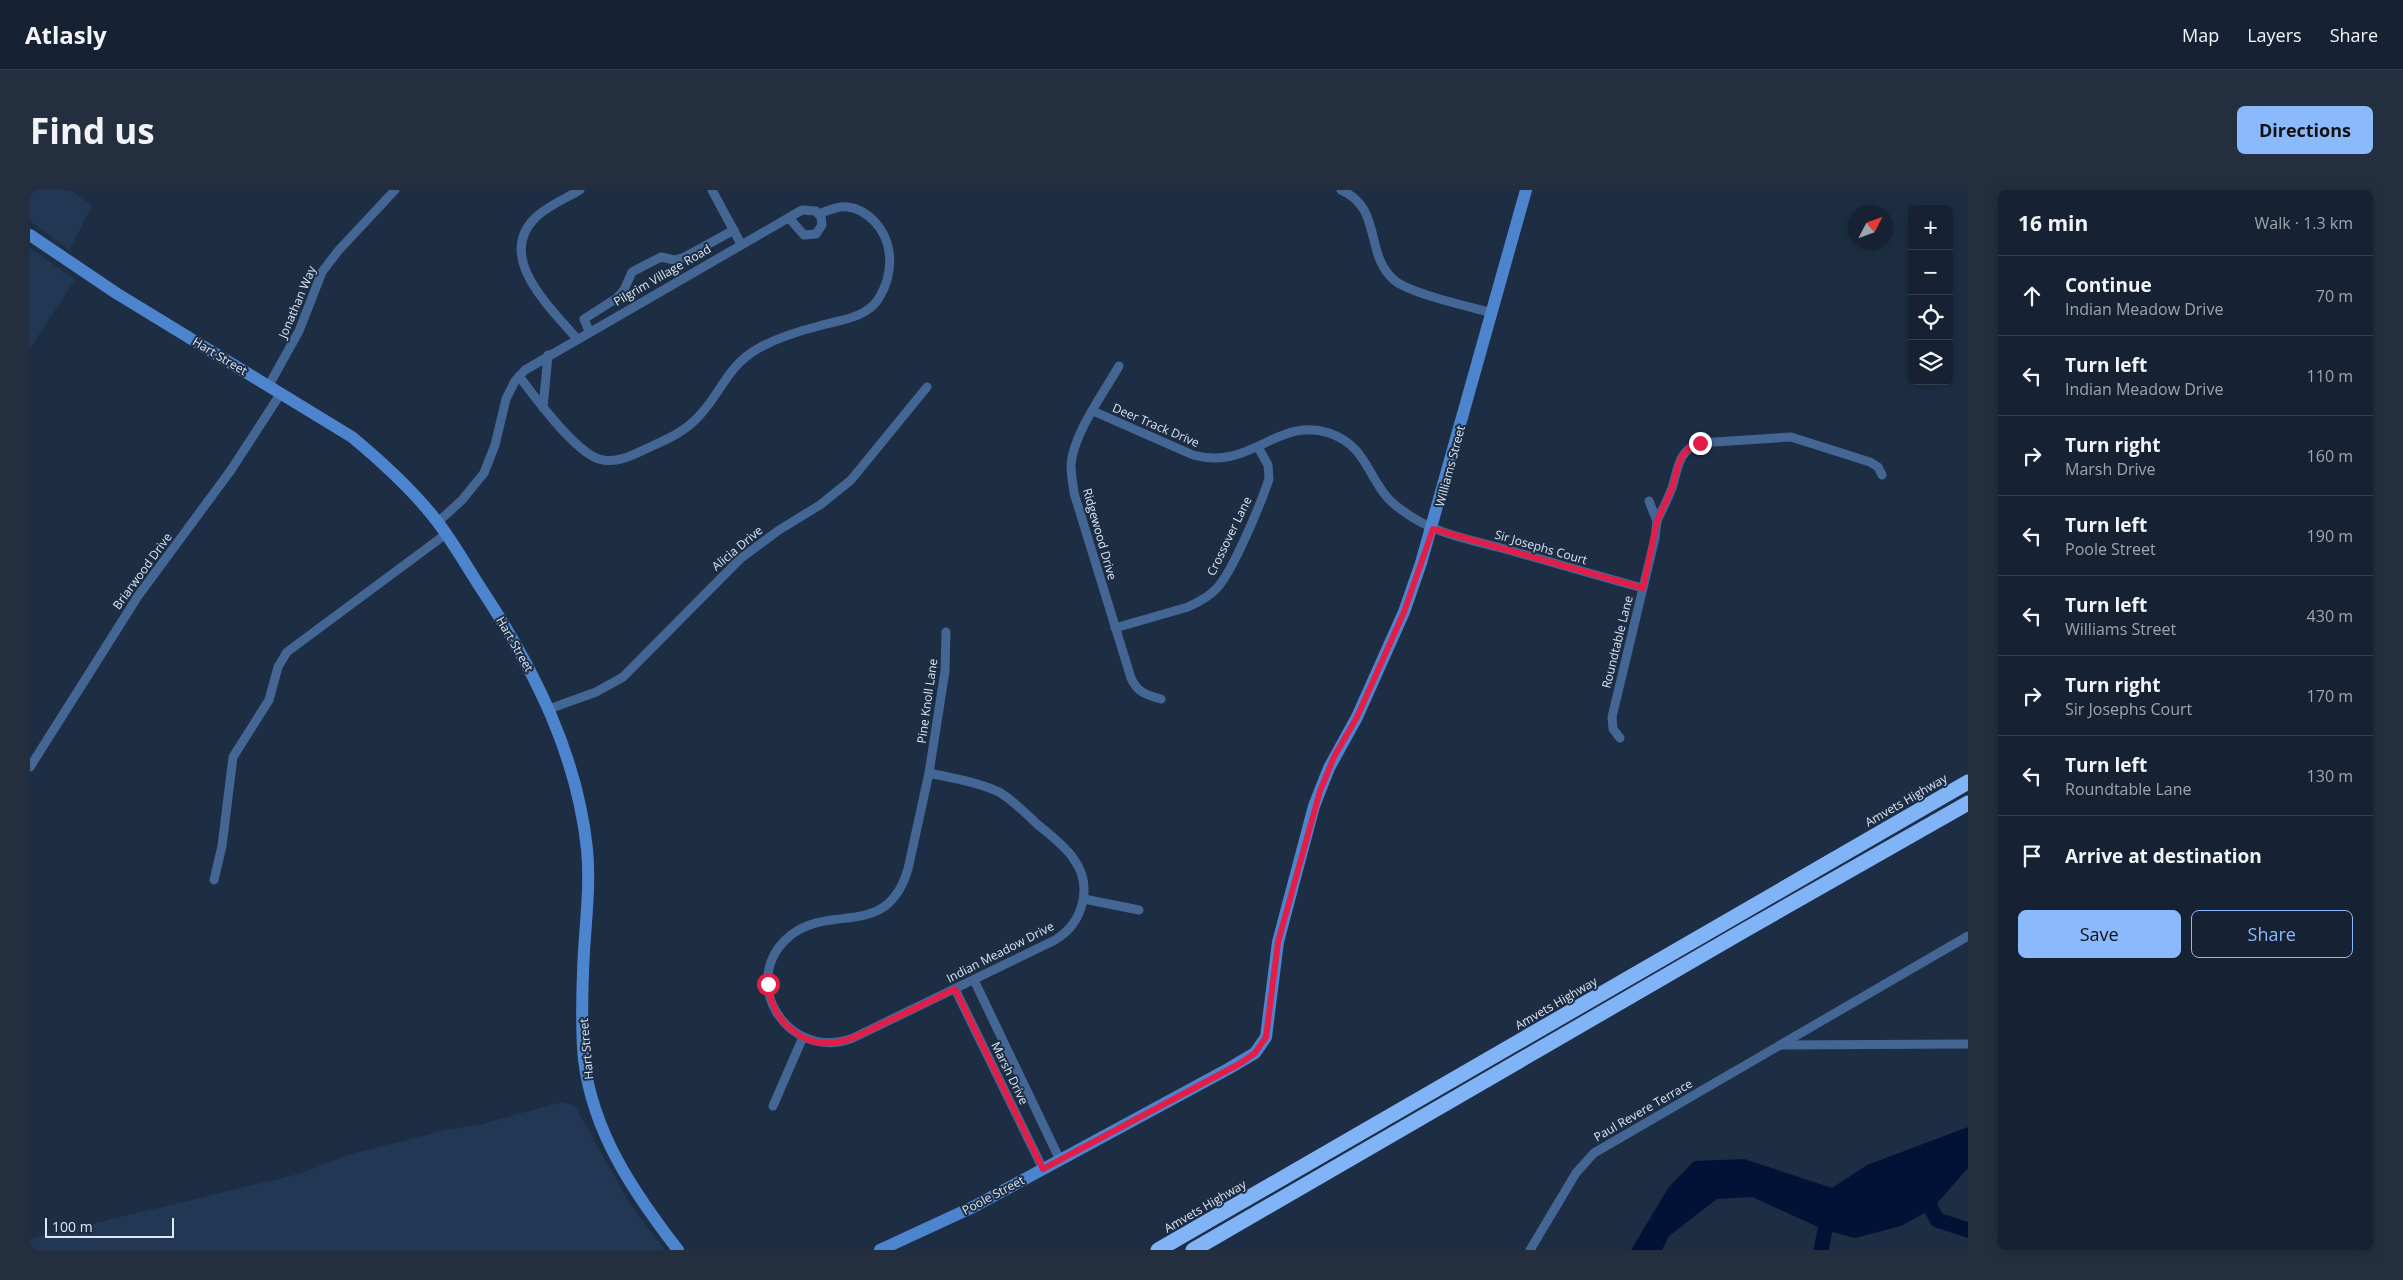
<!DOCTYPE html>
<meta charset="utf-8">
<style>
:root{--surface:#162233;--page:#232f3f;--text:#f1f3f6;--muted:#9ea4ac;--line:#353f4e;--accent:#8abafc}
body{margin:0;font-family:"Open Sans",sans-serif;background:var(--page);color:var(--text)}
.controls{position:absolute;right:15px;top:15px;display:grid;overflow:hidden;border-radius:8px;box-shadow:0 2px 12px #0003}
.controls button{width:45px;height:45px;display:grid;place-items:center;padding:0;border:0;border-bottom:1px solid var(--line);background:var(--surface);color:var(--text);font:25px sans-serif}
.compass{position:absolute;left:1818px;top:15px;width:45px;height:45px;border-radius:50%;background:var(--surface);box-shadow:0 2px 12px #0003;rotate:48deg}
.scale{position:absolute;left:15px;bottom:12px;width:129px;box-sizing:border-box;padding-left:5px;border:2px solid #dce6f5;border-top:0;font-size:14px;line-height:18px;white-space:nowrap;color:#dce6f5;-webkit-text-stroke:4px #1d2e44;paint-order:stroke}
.stop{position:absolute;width:15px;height:15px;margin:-11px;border:4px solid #e11d48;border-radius:50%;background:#fff}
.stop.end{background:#e11d48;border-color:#fff;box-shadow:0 1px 5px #0008}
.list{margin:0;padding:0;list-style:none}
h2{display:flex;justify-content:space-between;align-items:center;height:65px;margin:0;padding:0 20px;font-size:21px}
h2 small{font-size:16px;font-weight:400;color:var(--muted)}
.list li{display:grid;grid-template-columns:32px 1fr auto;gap:15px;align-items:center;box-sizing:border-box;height:80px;padding:0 20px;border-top:1px solid var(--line)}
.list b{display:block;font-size:19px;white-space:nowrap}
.list p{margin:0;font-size:16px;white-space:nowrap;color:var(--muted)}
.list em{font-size:16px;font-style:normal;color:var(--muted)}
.actions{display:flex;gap:10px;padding:15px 20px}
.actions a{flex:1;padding:11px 0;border:1px solid var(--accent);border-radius:8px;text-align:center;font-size:18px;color:var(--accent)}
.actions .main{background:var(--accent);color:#111}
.icon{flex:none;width:28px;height:28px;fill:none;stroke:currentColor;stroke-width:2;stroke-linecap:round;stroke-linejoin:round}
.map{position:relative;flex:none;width:1938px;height:1060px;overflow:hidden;border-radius:8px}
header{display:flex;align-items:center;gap:30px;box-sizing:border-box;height:70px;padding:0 25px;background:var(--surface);border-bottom:1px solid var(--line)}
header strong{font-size:24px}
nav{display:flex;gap:28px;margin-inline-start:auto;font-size:18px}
.intro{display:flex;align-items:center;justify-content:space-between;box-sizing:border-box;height:120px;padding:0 30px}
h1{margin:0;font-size:35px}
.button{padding:12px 22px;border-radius:8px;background:var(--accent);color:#111;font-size:18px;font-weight:700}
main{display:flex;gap:30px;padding:0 30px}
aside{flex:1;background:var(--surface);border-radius:8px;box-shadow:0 2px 12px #0003}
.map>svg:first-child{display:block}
</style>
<header>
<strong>Atlasly</strong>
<nav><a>Map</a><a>Layers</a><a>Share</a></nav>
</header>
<div class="intro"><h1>Find us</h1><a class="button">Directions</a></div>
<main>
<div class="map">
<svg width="1938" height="1060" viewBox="0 0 1938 1060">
<rect width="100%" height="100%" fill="#1d2e44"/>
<g fill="#223753">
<polygon points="0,0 40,0 62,16 39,60 0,31"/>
<polygon points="0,58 45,90 0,158"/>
<polygon points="532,912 545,916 600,1014 635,1060 0,1060 0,1049 272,983 321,964 416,940 452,934"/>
</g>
<polygon fill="#001336" points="1938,937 1938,978 1902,1019 1871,1036 1825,1048 1795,1040 1722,1007 1687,1009 1639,1046 1632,1060 1601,1060 1638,998 1664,971 1714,969 1802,998 1837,975"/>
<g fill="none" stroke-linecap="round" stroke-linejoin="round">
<g stroke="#001336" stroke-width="15">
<polyline points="1902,1000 1898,1012 1907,1030 1938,1040"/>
<polyline points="1791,1060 1799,1020"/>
</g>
<g stroke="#446694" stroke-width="9">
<polyline points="682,0 711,54"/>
<path d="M 1311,0 C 1353,18 1334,64 1364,90 C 1381,104 1438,116 1462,123"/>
<polyline points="559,141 554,129 587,108 594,100 602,82 631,67 644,70 653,68 704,40"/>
<path d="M 547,149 C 522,119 465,68 505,28 C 517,16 535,9 550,0"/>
<path d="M 1089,176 C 1073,204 1043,244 1041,275 C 1041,284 1043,294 1044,303 L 1101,488 C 1107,502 1116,505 1131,509"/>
<path d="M 489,186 C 504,206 548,267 573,270 C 589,273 605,264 620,257 C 638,249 656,241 670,225 C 692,201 698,175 729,158 C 747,148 769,141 789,136 C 810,130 837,128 849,108 C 864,83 864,52 844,31 C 837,24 828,18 818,17 C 808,16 799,20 789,24"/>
<polyline points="239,195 269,141 292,82 308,61 365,0"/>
<polyline points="513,218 518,165"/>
<path d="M 1063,221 L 1163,265 C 1222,281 1247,226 1299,243 C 1334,255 1336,281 1356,306 C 1363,315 1373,321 1382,327 C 1408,344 1441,350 1471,358 C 1518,371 1565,385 1613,398"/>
<path d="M 1627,331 C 1632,320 1638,309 1642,298 C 1648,279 1648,260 1670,253 L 1761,247 L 1840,272 L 1848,277 L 1852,285"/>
<polyline points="408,332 432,310 454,283 465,255 476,209 485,191 495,180 772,20 786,21 791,27 792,35 786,44 774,45 759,28"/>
<path d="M 1085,438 L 1158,417 C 1169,412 1179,407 1187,398 C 1203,381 1231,313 1239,289 L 1238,275 L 1228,257"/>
<polyline points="519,519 566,502 593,487 710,369 749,340 790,315 821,290 897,197"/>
<polyline points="1590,548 1583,539 1582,527 1625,348 1627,331 1619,311"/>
<polyline points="0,577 108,406 201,280 251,203"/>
<path d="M 899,583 C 922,588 948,592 969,602 C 983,610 995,623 1007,634 C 1019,644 1034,655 1043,668 C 1064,696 1053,733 1025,750 L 823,848 C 757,873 706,789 761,745 C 803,713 857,750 878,679 Z"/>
<polyline points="899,583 915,481 916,442"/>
<polyline points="184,690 192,656 203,567 239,510 248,477 257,462 416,344"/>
<polyline points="1054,709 1109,720"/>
<polyline points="944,790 1030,970"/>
<polyline points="925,799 1013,979"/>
<polyline points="1750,855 1938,854"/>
<polyline points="743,916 773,847"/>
<polyline points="1500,1060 1546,983 1564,963 1938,746"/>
</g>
<g stroke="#4d84ce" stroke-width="12">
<path d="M 0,45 L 86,103 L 322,247 C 352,272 382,299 406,330 C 424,353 438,379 454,403 C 505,481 547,565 557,659 C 561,701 554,741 553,783 C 552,811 551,841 554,870 C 563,943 604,1003 648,1060"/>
<polyline points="850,1060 943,1017 1198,879 1225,863 1236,847 1248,752 1284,616 1299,578 1327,527 1374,422 1391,373 1496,0"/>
</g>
<g stroke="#81b3f7" stroke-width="15">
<polyline points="1128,1060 1938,592"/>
<polyline points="1163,1060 1715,740 1938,613"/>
</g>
</g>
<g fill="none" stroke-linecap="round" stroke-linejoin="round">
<path stroke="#e11d48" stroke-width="6" d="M 738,794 C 742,832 774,861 813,851 C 826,848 839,840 852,834 C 876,823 900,811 925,799 L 1013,979 L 1209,874 L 1225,863 L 1236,847 L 1248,752 L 1290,601 L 1304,567 L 1327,527 L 1374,422 L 1403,339 L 1613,398 L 1627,331 L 1642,298 L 1648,276 L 1652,266 L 1658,259 L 1670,253"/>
</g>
<g text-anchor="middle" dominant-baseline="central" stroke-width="4" stroke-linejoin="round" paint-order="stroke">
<g font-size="12" fill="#dce6f5" stroke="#1d2e44">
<text transform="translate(632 85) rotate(-30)">Pilgrim Village Road</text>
<text transform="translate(267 112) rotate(-67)">Jonathan Way</text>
<text transform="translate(190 166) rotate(31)">Hart Street</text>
<text transform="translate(1126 235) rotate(23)">Deer Track Drive</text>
<text transform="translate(1420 276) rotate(-75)">Williams Street</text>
<text transform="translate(1070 344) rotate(74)">Ridgewood Drive</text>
<text transform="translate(1199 346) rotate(-64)">Crossover Lane</text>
<text transform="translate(1511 357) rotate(16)">Sir Josephs Court</text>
<text transform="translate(707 358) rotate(-40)">Alicia Drive</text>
<text transform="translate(112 381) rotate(-54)">Briarwood Drive</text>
<text transform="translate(1587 452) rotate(-76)">Roundtable Lane</text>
<text transform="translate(485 454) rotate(60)">Hart Street</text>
<text transform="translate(897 511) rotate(-82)">Pine Knoll Lane</text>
<text transform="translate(1876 610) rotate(-30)">Amvets Highway</text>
<text transform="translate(970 762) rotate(-27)">Indian Meadow Drive</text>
<text transform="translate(1526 813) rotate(-30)">Amvets Highway</text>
<text transform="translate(556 859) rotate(-95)">Hart Street</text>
<text transform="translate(980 883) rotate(64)">Marsh Drive</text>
<text transform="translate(1613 920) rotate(-30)">Paul Revere Terrace</text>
<text transform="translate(963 1005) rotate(-28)">Poole Street</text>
<text transform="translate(1175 1016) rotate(-30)">Amvets Highway</text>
</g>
</g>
</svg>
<div class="controls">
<button>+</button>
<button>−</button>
<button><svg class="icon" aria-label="locate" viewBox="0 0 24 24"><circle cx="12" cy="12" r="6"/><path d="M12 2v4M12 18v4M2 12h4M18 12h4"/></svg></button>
<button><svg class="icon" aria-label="layers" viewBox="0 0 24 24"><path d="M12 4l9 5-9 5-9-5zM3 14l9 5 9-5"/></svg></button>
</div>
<svg class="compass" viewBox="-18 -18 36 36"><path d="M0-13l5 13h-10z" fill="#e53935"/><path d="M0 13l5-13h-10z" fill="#9ea4ac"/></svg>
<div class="scale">100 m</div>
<div class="stop" style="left:738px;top:794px"></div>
<div class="stop end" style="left:1670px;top:253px"></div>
</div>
<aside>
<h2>16 min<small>Walk · 1.3 km</small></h2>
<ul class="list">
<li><svg class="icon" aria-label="ahead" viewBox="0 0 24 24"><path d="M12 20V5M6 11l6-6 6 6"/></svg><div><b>Continue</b><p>Indian Meadow Drive</p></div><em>70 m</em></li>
<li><svg class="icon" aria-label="left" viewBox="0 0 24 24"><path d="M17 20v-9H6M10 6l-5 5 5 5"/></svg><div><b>Turn left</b><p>Indian Meadow Drive</p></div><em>110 m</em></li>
<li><svg class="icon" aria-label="right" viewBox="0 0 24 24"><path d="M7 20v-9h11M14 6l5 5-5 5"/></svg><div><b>Turn right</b><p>Marsh Drive</p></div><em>160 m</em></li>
<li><svg class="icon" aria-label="left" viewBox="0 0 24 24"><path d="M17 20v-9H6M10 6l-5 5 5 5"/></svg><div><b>Turn left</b><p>Poole Street</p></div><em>190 m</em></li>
<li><svg class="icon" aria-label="left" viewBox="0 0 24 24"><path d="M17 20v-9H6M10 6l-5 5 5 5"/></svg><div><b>Turn left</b><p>Williams Street</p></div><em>430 m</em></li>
<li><svg class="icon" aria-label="right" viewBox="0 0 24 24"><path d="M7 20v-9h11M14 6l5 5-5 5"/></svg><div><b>Turn right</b><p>Sir Josephs Court</p></div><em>170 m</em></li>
<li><svg class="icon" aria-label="left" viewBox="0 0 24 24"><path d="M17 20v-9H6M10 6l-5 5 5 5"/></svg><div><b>Turn left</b><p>Roundtable Lane</p></div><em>130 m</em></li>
<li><svg class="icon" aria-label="arrive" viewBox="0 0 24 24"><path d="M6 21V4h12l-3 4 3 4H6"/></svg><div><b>Arrive at destination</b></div></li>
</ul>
<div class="actions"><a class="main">Save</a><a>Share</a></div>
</aside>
</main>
